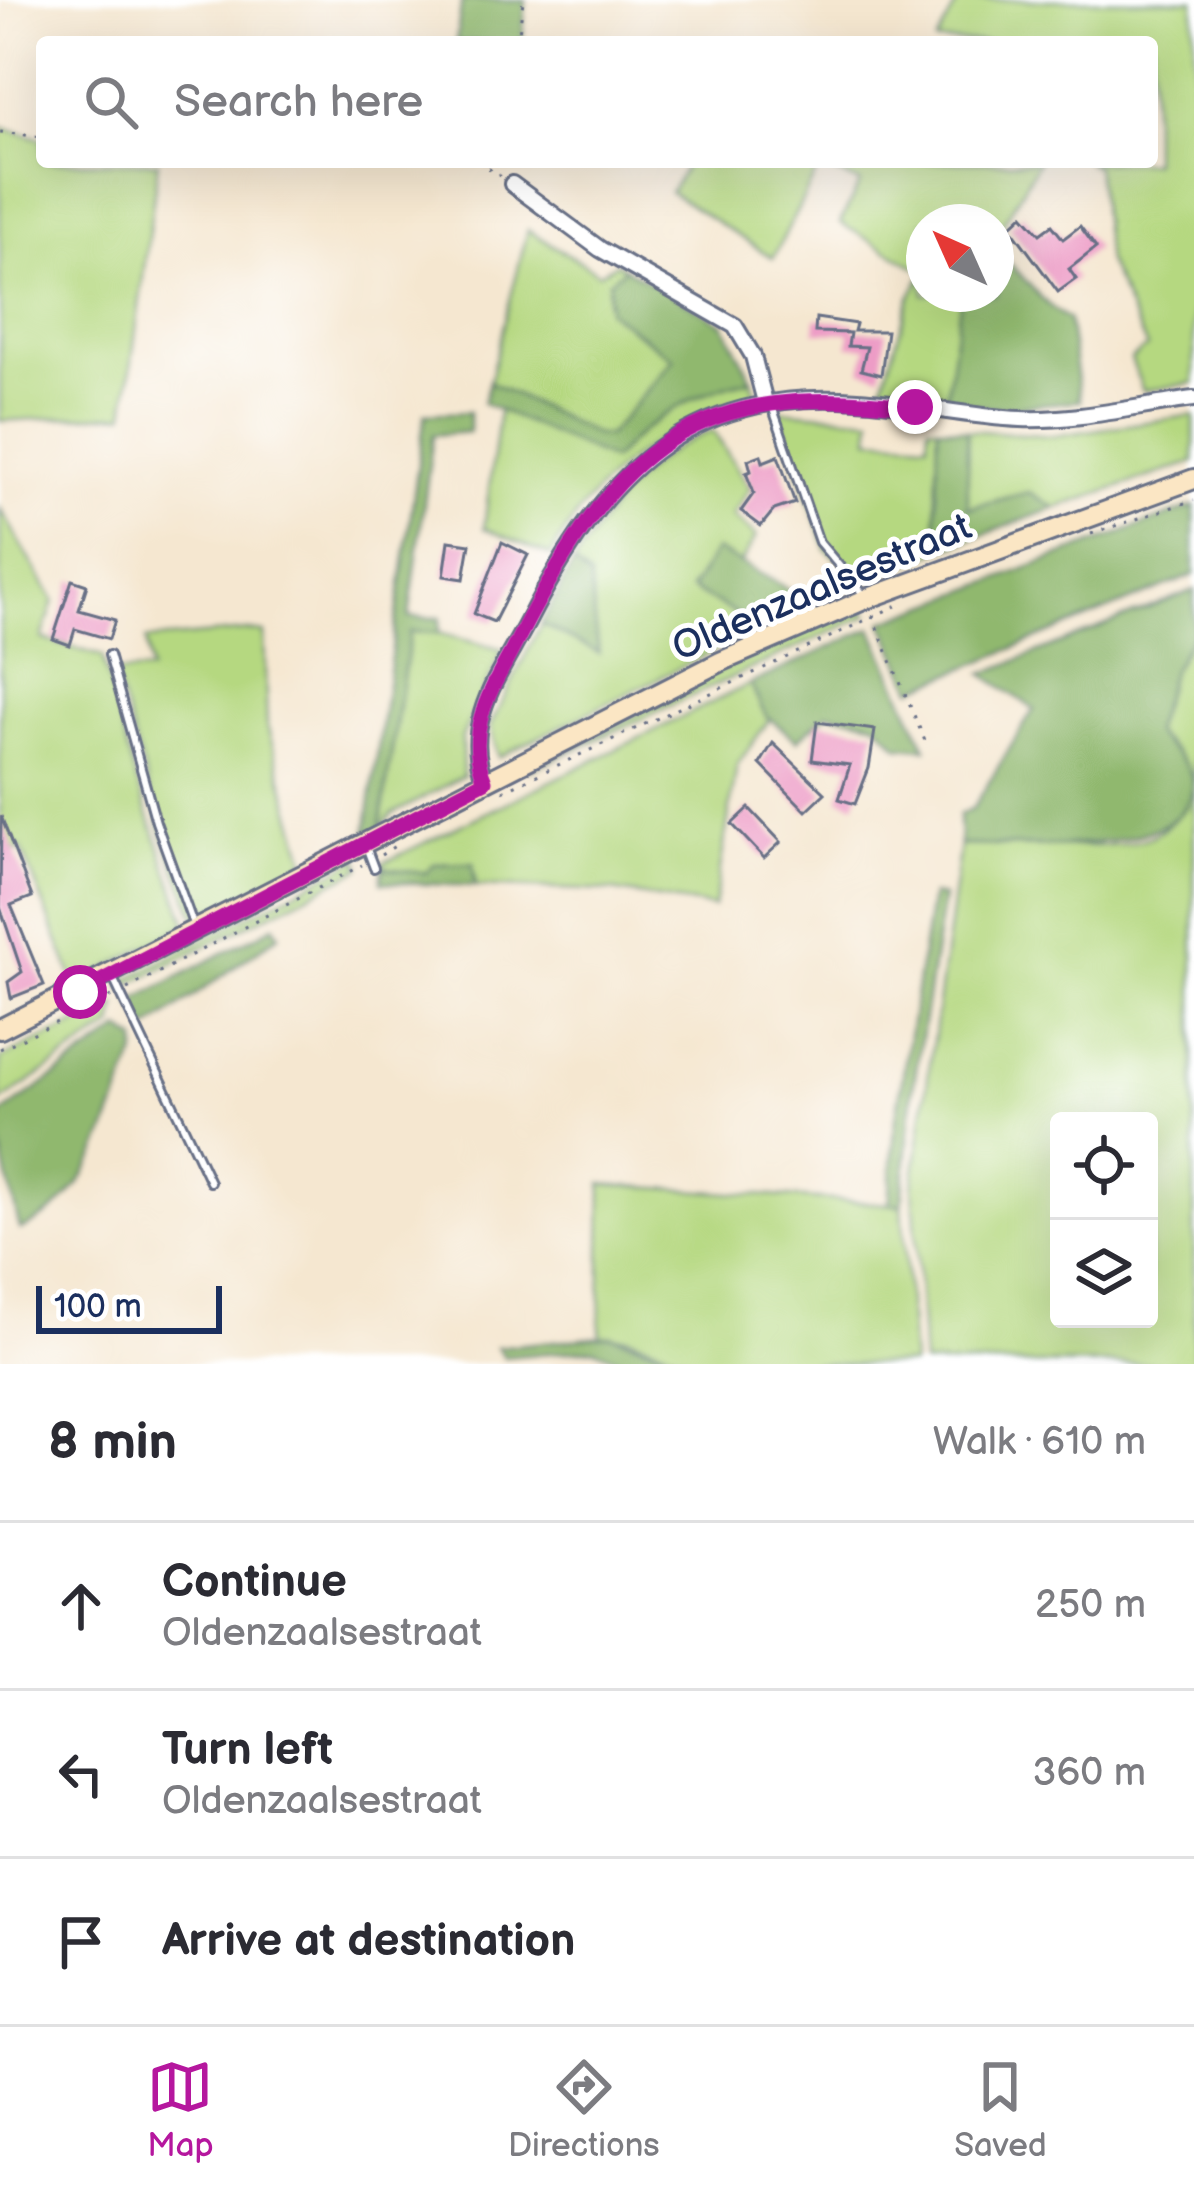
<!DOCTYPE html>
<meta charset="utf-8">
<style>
:root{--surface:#fff;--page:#f7f7f7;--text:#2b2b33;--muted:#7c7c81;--line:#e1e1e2;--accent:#b5179e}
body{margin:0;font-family:"Balsamiq Sans",sans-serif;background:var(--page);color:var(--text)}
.controls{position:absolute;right:36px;bottom:36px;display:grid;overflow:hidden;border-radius:12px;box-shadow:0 12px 48px #0002}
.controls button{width:108px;height:108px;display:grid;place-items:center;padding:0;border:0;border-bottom:3px solid var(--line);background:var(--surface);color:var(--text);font:60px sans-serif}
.compass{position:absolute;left:906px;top:204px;width:108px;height:108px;border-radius:50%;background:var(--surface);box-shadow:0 12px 48px #0002;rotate:315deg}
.scale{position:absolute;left:36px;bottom:30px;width:186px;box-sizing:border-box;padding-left:12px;border:6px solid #1b2f5e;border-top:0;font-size:33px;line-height:42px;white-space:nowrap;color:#1b2f5e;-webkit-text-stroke:9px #fff;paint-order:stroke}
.stop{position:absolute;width:36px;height:36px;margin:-27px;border:9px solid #b5179e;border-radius:50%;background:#fff}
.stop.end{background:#b5179e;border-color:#fff;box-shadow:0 3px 12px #0008}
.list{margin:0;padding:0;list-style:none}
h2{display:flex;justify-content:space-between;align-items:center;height:156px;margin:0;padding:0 48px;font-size:51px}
h2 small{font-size:39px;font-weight:400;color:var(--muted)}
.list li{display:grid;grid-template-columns:78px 1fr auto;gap:36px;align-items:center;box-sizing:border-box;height:168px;padding:0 48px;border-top:3px solid var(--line)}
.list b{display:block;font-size:45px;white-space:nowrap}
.list p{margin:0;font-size:39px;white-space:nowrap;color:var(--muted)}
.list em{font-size:39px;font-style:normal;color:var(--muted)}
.icon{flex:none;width:66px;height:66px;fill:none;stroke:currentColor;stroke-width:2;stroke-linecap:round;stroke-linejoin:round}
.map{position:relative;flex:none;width:1194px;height:1364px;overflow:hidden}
.search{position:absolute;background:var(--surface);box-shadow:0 12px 48px #0002;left:36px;right:36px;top:36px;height:132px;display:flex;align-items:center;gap:30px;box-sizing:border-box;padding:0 42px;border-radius:12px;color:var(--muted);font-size:45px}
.sheet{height:660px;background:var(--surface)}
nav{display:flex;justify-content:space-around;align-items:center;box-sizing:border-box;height:168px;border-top:3px solid var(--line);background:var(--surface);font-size:33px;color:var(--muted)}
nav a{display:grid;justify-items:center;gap:6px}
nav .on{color:var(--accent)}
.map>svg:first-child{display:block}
</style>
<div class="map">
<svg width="1194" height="1364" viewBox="0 0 1194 1364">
<rect width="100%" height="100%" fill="#fff"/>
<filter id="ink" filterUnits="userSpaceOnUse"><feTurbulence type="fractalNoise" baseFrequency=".00833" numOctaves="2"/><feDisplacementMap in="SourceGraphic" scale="24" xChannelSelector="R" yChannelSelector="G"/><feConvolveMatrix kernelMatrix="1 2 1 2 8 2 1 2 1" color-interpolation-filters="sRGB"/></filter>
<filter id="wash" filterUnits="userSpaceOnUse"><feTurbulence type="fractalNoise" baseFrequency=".004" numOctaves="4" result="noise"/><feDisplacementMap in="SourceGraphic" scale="48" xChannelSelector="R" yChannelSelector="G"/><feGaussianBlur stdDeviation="2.7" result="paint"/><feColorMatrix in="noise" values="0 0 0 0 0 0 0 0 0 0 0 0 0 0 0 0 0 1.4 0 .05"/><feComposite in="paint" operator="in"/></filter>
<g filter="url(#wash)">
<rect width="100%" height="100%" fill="#f5e7d0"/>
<g fill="#b5d880" stroke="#68846f" stroke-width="3" fill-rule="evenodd">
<polygon points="959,0 1194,0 1194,383 1143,391 1131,359 1147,347 1107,262 1096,167 1086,162 1152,162 1152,42 936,42"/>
<polygon points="0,127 42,139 42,162 158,162 125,414 0,421"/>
<polygon points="688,162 1038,162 996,236 996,222 924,222 924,294 963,294 945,404 880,395 910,297 924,272 840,223 860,183 820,166 773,258 670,192"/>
<polygon points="528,230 599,273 617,263 625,268 608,289 607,302 630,328 674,358 608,436 597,435 489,382"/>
<path d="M 752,379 L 756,395 C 667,425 596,471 551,556 L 484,528 L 499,410 L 612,460 C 652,417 695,391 752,379 Z"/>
<polygon points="778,410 872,418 870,438 928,442 929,425 938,426 936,552 865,582 826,549"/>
<polygon points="1194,415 1194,462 1056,508 1029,492 967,508 967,430 1053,436"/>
<path d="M 713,431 L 750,488 L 732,516 L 756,536 L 741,564 L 716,551 L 691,589 L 761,628 L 498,757 L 490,726 L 541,624 L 561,631 L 590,578 L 573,564 C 607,511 649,450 713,431 Z"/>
<polygon points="0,508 54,601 42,639 102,656 133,771 187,924 76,985 21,848 0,855"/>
<polygon points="861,606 868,615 528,771 709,676"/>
<polygon points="248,631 264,633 267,726 306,861 198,924 163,835 114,673 150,671 146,640"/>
<polygon points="410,632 435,632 503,650 462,737 463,776 393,814 380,828"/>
<path d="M 1194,632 L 1194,1364 L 923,1364 L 913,1186 L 960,845 C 1004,844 1114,853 1150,837 C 1164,831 1175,818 1187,807 L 1175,752 L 1153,732 L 1171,672 ZM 1059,1121 L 1149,1121 L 1149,1319 L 1059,1319 Z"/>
<polygon points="750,684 769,720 737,765 714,907 612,891 475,886 475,876 390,870 381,864"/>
<polygon points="359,858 361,868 122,988 123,981"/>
<polygon points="117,1006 113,1026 0,1102 0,1059"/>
<polygon points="602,1184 902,1205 912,1364 703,1364 629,1337 600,1336"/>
</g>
<g fill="#90b86e" stroke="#567466" stroke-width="3">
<polygon points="462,0 526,0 522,42 456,42"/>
<path d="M 996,251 C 1024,273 1037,301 1068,319 L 1080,401 L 998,408 L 945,404 L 961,297 L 996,294 Z"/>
<path d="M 625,268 L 724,324 L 752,379 C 695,391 652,417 612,460 L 483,403 L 489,382 L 597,435 L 608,436 L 674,359 L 608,311 L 609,281 Z"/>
<polygon points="469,412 469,432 433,435 409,617 440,618 439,633 410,632 380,828 366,834 425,414"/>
<polygon points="938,426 967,430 968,508 1029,492 1056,508 936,552"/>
<polygon points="1194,506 1194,575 913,689 883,622"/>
<polygon points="716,550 816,604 761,628 691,589"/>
<polygon points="573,564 590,578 599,653 541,624"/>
<path d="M 1194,590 L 1194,632 L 1171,672 L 1153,732 C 1165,749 1188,757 1193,782 C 1194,862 1003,844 960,845 L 959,815 L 973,808 L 1034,709 L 983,674 Z"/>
<polygon points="872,628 926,748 899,746 875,722 828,713 797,740 766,716 750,684"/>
<polygon points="473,863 475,886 381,882 383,868 426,873 434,864"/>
<polygon points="931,895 943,897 913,1089 902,1205 889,1204 895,1124"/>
<polygon points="274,926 279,935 148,1029 131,1002"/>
<path d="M 121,1030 L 137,1040 L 137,1052 C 106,1121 97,1197 20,1230 L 0,1144 L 0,1115 Z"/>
<polygon points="611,1335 679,1356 678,1364 629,1364 595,1349 504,1357 497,1347"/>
</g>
<g id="blocks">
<g fill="#ed9cc6">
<polygon points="1023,215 1040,234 1052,225 1063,239 1080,226 1096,248 1069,269 1076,279 1058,292 1010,227"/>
<polygon points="816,318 856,324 854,331 887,331 881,375 861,370 867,347 848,346 850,333 815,332"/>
<polygon points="761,455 763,462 778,456 795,503 774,510 761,526 741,511 754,493 746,473 751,471 748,460"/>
<polygon points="449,541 470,544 464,579 444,576"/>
<polygon points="502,542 528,555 494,622 474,614"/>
<polygon points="72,580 87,585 79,610 115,620 109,639 75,629 70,645 53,639"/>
<polygon points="817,722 875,730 869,768 855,804 839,799 850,765 812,760"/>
<polygon points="773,743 825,793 806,811 760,764"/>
<polygon points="749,808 781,842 764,858 732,824"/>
<polygon points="1,816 32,897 11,905 44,985 11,998 8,982 22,972 0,907"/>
</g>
</g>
</g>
<g filter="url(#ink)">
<use href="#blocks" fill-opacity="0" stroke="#676f86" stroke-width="3"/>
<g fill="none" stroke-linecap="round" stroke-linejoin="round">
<defs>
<g id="service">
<polyline points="772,406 819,542 864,595"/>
<polyline points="109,655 156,822 193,924"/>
<polyline points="365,844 374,868"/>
<polyline points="112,976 210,1182"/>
</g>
<g id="minor">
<polyline points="512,184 600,249 735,326 753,356 765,402"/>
<path d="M 485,781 C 460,723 501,673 528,621 C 602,477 683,387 858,400 C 912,403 967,417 1021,419 C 1078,421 1138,406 1194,399"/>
</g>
<polyline id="secondary" points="0,1029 720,662 866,599 1194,479"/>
</defs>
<use href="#service" stroke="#676f86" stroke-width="12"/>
<use href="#minor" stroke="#676f86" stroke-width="20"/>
<use href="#secondary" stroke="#676f86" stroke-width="24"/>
<g stroke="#676f86" stroke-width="3" stroke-dasharray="3 9" stroke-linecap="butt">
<polyline points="518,42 523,0"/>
<polyline points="0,132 42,137"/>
<polyline points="478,162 500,176"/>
<polyline points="1091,534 1194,500"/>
<polyline points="872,616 925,741"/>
<polyline points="503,791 902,603"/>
<polyline points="381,855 398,844"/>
<polyline points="127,989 362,865"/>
<polyline points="0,1049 112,996"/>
</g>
<use href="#service" stroke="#fff" stroke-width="6"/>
<use href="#minor" stroke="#fff" stroke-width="14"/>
<use href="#secondary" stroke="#fbe6c4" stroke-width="18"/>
</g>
</g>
<g fill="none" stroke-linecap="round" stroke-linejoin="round" filter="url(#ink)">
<path stroke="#b5179e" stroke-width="15" d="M 80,992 L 485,781 C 462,727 495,685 519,637 C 617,448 692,377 915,407"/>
</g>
<g text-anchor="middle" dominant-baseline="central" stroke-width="10" stroke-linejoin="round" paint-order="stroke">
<g font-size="39" fill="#1b2f5e" stroke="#fff">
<text transform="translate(822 588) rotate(-23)">Oldenzaalsestraat</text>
</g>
</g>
</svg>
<div class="controls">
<button><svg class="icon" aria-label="locate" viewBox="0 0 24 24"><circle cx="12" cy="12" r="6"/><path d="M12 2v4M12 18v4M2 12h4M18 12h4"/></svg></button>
<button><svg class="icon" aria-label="layers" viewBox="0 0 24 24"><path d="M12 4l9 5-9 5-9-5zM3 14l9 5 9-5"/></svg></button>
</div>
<svg class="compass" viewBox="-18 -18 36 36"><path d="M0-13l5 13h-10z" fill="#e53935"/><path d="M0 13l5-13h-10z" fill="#7c7c81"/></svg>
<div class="scale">100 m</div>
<div class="stop" style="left:80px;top:992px"></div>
<div class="stop end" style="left:915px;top:407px"></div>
<div class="search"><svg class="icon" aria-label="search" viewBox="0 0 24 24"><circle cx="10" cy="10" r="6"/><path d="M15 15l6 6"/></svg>Search here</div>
</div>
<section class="sheet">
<h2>8 min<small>Walk · 610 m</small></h2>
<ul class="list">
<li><svg class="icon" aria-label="ahead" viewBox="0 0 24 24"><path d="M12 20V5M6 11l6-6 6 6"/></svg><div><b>Continue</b><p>Oldenzaalsestraat</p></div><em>250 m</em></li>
<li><svg class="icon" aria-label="left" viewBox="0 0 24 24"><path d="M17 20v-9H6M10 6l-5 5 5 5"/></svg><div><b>Turn left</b><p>Oldenzaalsestraat</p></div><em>360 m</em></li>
<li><svg class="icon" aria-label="arrive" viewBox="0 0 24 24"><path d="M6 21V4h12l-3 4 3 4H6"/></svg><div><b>Arrive at destination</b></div></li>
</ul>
</section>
<nav>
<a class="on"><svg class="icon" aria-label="map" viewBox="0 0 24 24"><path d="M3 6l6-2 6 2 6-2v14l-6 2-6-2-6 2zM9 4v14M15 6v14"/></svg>Map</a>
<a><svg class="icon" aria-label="directions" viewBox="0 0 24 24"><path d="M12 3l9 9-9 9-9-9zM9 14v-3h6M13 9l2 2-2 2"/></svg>Directions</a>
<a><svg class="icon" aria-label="saved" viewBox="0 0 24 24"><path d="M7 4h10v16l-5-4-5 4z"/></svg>Saved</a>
</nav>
